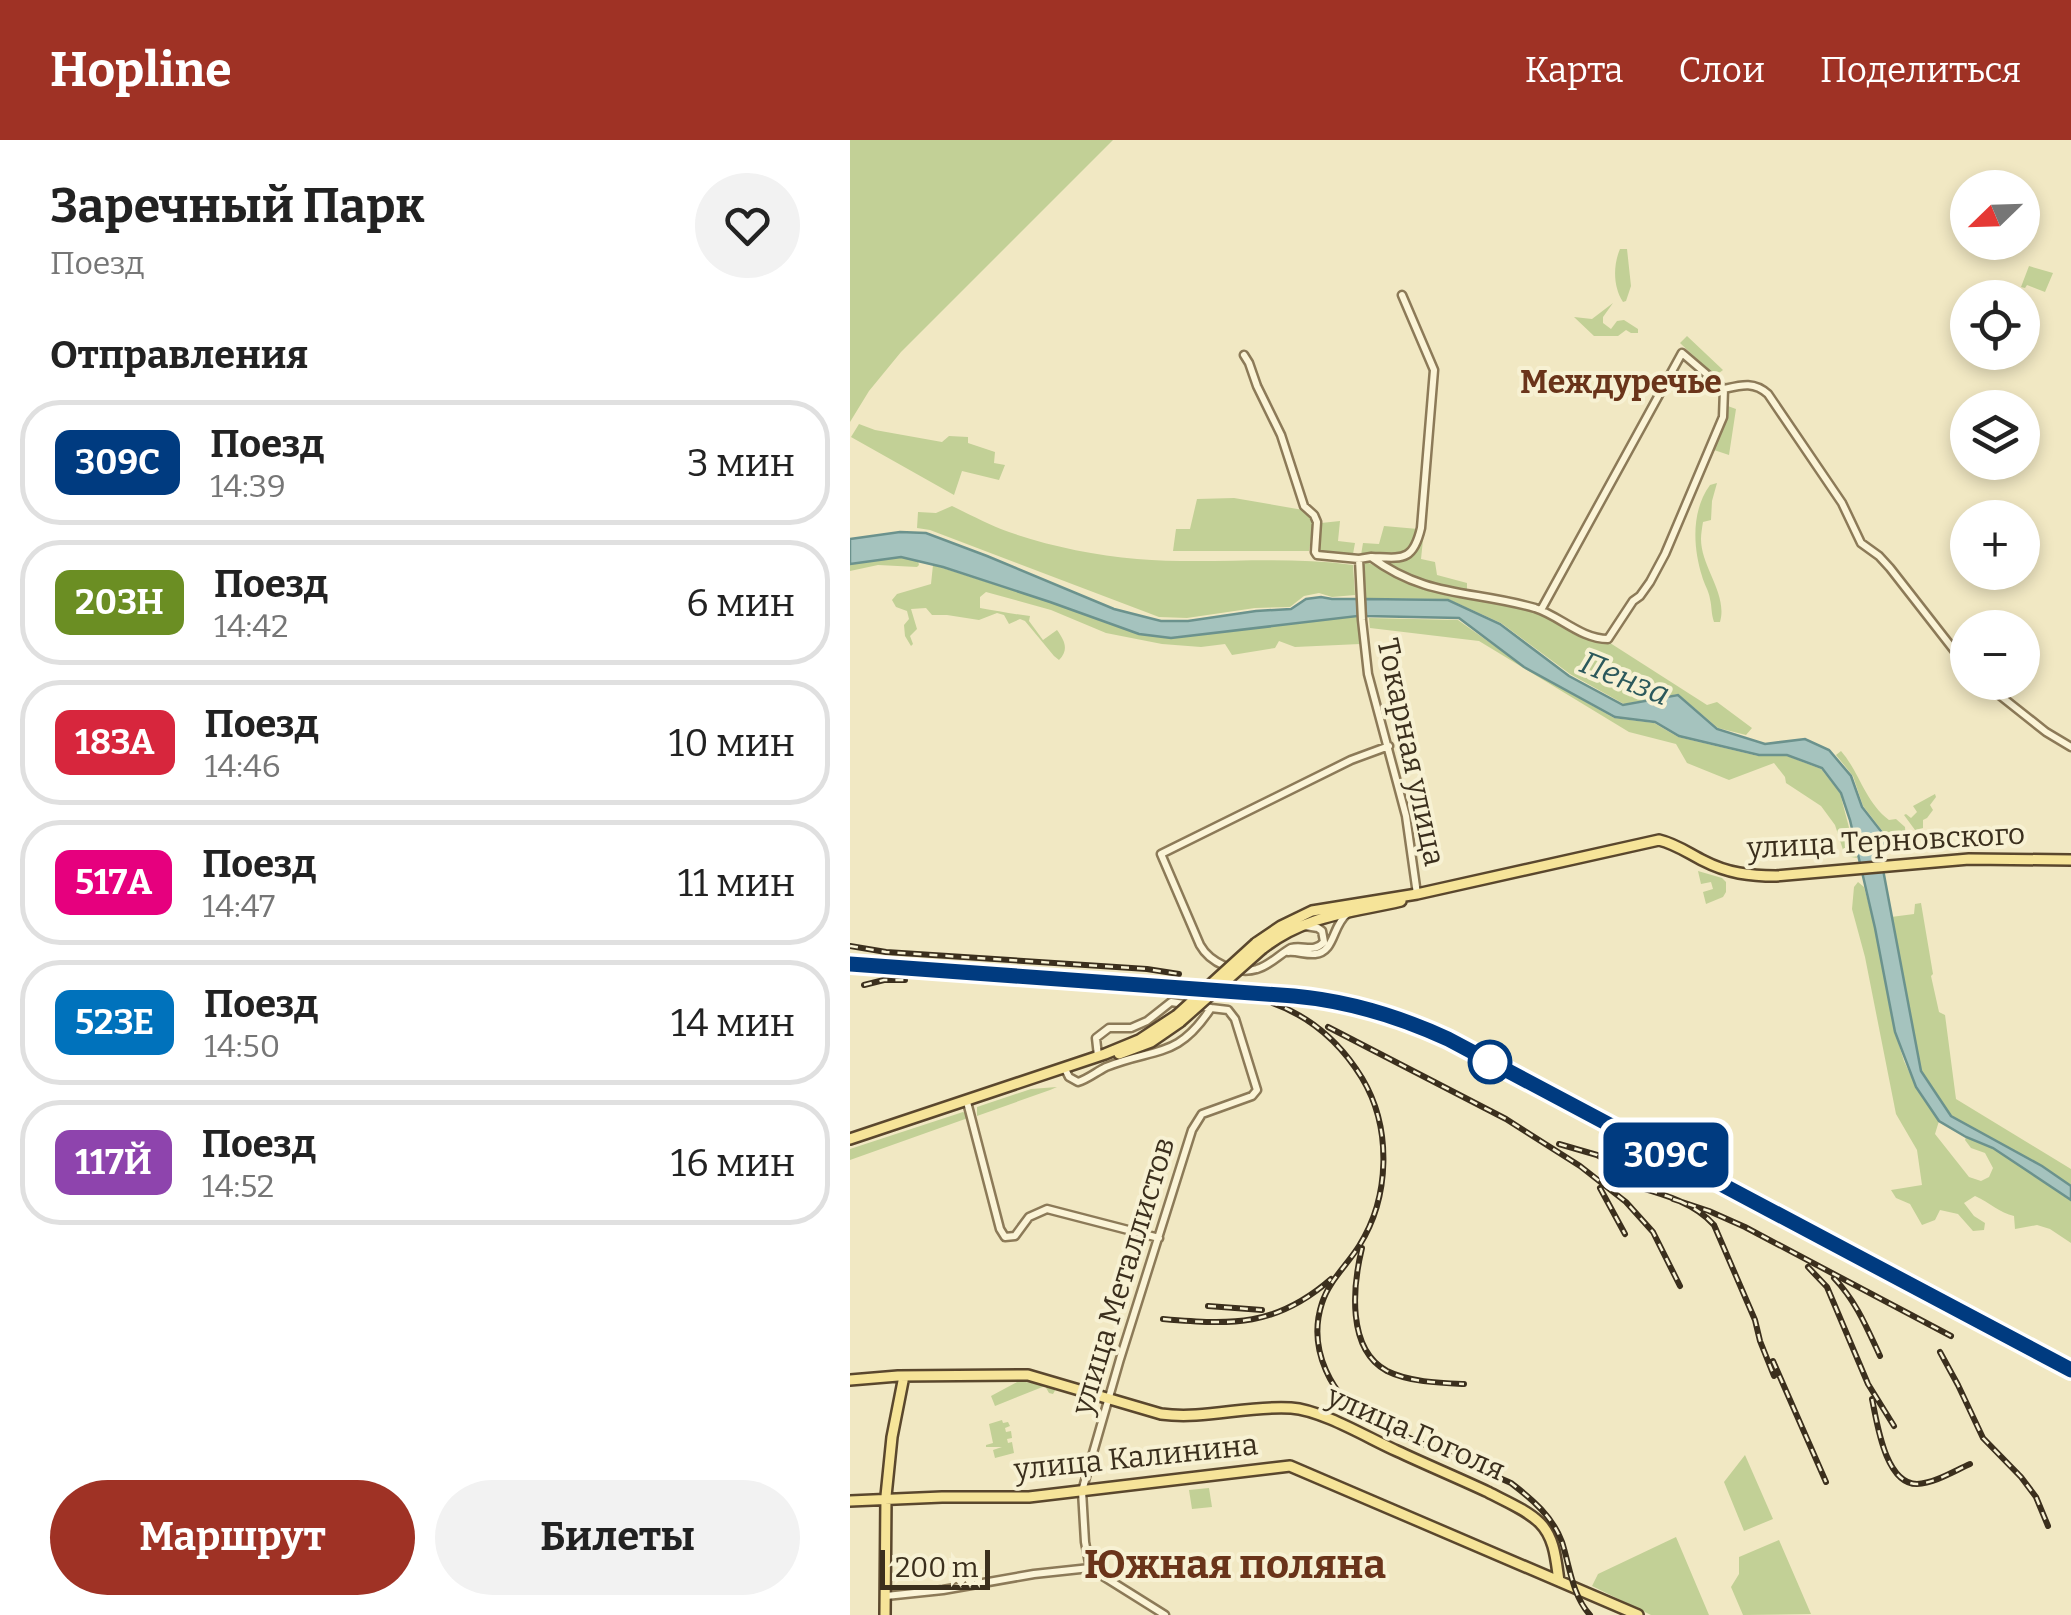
<!DOCTYPE html>
<html lang="ru">
<head>
<meta charset="utf-8">
<style>
  body { margin:0; font-family:Bitter,serif; background:#f2f2f2; color:#222; height:100vh; display:flex; flex-direction:column; font-size:38px; white-space:nowrap }
  * { box-sizing:border-box; margin:0 }
  p { font-size:32px; color:#767676 }
  .icon { flex:none; width:55px; height:55px; fill:none; stroke:currentColor; stroke-width:2; stroke-linecap:round; stroke-linejoin:round }
  .map { position:relative; flex:1; overflow:hidden }
  .sheet { display:flex; flex-direction:column; background:#fff; width:850px }
  .sheet>* { flex:none }
  .badge { padding:0 20px; border-radius:15px; font-size:35px; line-height:65px }
  .needle { width:65px; rotate:247deg }
  .buttons { position:absolute; left:1100px; top:30px; display:grid; gap:20px }
  .buttons a { display:grid; place-items:center; width:90px; height:90px; border-radius:50%; background:#fff; box-shadow:0 5px 15px #0003; font-size:50px }
  .scale { position:absolute; left:30px; bottom:25px; width:110px; box-sizing:border-box; padding-left:10px; border:5px solid #3b2f1d; border-top:0; font-size:28px; line-height:35px; white-space:nowrap; color:#3b2f1d; -webkit-text-stroke:8px #f7f1d3; paint-order:stroke }
  .map>.badge { position:absolute; translate:-50% -50%; box-shadow:0 0 0 5px #fff }
  h2 { padding:0 50px; font-size:38px; line-height:90px }
  .round { display:grid; place-items:center; flex:none; width:105px; height:105px; border-radius:52px; background:#f2f2f2 }
  .headline { display:flex; align-items:center; justify-content:space-between; height:170px; padding:0 50px }
  h1 { font-size:48px; font-weight:700; line-height:75px }
  .button { display:flex; gap:20px; margin-top:auto; padding:20px 50px }
  .button a { flex:1; height:115px; border-radius:60px; background:#9f3225; color:#fff; font-size:40px; font-weight:700; line-height:115px; text-align:center }
  .button a+a { background:#f2f2f2; color:#222 }
  ul { padding:0; list-style:none }
  li { display:flex; align-items:center; gap:30px; height:125px; margin:0 20px 15px; padding:0 30px; border:5px solid #e0e0e0; border-radius:40px }
  li div { flex:1 }
  li b { display:block; font-size:38px }
  li em { font-style:normal }
  li .badge { min-width:110px; font-weight:700; text-align:center }
  header { display:flex; align-items:center; gap:60px; box-sizing:border-box; height:140px; padding:0 50px; background:#9f3225; color:#fff }
  header strong { font-size:48px }
  nav { display:flex; gap:55px; margin-inline-start:auto; font-size:35px }
  main { display:flex; flex:1; min-height:0 }
  .map>svg:first-child { display:block }
</style>
</head>
<body>
<header>
<strong>Hopline</strong>
<nav><a>Карта</a><a>Слои</a><a>Поделиться</a></nav>
</header>
<main>
<section class="sheet">
<div class="headline"><div><h1>Заречный Парк</h1><p>Поезд</p></div><a class="round"><svg class="icon" aria-label="heart" viewBox="0 0 24 24"><path d="M12 20l-8-8c-3-5 5-10 8-4 3-6 11-1 8 4z"/></svg></a></div>
<h2>Отправления</h2>
<ul>
<li><span class="badge" style="background:#003b80;color:#fff">309С</span><div><b>Поезд</b><p>14:39</p></div><em>3 мин</em></li>
<li><span class="badge" style="background:#6b8e23;color:#fff">203Н</span><div><b>Поезд</b><p>14:42</p></div><em>6 мин</em></li>
<li><span class="badge" style="background:#d7263d;color:#fff">183А</span><div><b>Поезд</b><p>14:46</p></div><em>10 мин</em></li>
<li><span class="badge" style="background:#e6007e;color:#fff">517А</span><div><b>Поезд</b><p>14:47</p></div><em>11 мин</em></li>
<li><span class="badge" style="background:#0072bc;color:#fff">523Е</span><div><b>Поезд</b><p>14:50</p></div><em>14 мин</em></li>
<li><span class="badge" style="background:#8e44ad;color:#fff">117Й</span><div><b>Поезд</b><p>14:52</p></div><em>16 мин</em></li>
</ul>
<div class="button"><a>Маршрут</a><a>Билеты</a></div>
</section>
<div class="map">
<svg width="1221" height="1475" viewBox="0 0 1221 1475">
  <rect width="100%" height="100%" fill="#f1e8c3"/>
  <path fill="#c2d096" d="M0,0H263L51,212L19,251L0,282Z
    M770,109H777L781,146L776,161L773,162C763,147 763,125 770,109Z
    M1179,126L1203,133L1195,152L1177,145L1175,148L1171,147Z
    M763,163L753,177V183L761,189L767,181L774,180L788,189V193H781L776,190L768,196H744L724,177L742,179Z
    M837,196L873,230L865,236L830,203Z
    M875,265L886,269L879,315L861,309Z
    M9,284L25,290L92,302L99,296L118,297V303L145,312L144,323L155,325L149,340L112,331L104,355L1,297Z
    M867,343L862,361L861,380L853,382C852,388 851,394 851,399C851,427 878,454 870,482H864C861,473 862,467 860,459C859,451 854,444 852,436C843,407 841,371 860,345Z
    M384,358L453,370L464,381L459,411H323L326,389H340L347,359Z
    M102,366C121,375 139,385 159,392C199,406 244,415 287,419C359,425 431,415 503,425L505,455L482,457L469,453L454,456L440,467L405,468L337,478L309,477L80,390L67,388L68,372L86,373Z
    M490,381L488,401L505,403L503,414L467,411L471,383Z
    M534,386L568,389C559,424 541,414 511,415L513,403L529,404Z
    M574,390L571,419L585,422L587,435L617,443V451L573,443L557,437L527,419C557,421 564,420 574,390Z
    M51,417L68,421L69,425L67,427L28,425L0,431V424Z
    M517,422C541,434 563,446 588,453C624,461 660,460 695,474C716,483 733,501 757,501L857,565L867,562L902,588L896,595L868,588L828,554L774,564L720,534L651,483L598,459L515,458L513,423Z
    M83,425L200,462L248,480L403,488L508,476L510,504L445,507L429,501L425,508L382,515L375,504L351,507L312,504L256,493L201,470L136,452L130,457V468C147,471 163,474 180,476L179,481L193,500L207,490C215,501 219,510 209,520L204,516L175,481L170,479L159,484L154,475L147,473L129,480L97,475H82L76,468L61,469L67,489L60,496L63,504L61,506L55,496L54,485L59,479L57,471L46,467L42,460L47,454L81,444Z
    M519,478L608,480L674,527L764,578L804,583L828,597L908,616H937L971,629L990,653L1007,718L995,716L985,685L971,666L936,643L935,637L924,623L879,640L837,623L826,604L779,592L629,501L520,488Z
    M991,611C1010,633 1015,662 1039,680L1046,679L1055,687L1056,701L1047,705L1041,702L1013,666L1003,636L986,615Z
    M1085,654L1086,657L1080,665L1083,670L1077,678L1073,680V688L1065,690L1054,675L1056,674L1061,678L1067,672L1063,666Z
    M848,731L872,738L876,742V752L873,757L856,764L853,752L863,749L861,742L851,744Z
    M1008,742L1014,747L1025,788L1045,892L1054,921L1066,947L1089,981L1085,994L1119,1037L1131,1041L1139,1037L1143,1028L1135,1013L1121,1008L1115,1000L1116,997L1143,1008L1221,1060V1103L1200,1089L1187,1085L1165,1089L1164,1076C1150,1073 1139,1062 1125,1056L1114,1063L1124,1076L1135,1083L1134,1090L1123,1091L1108,1074L1090,1070L1085,1080L1072,1085L1060,1064L1046,1058L1041,1050L1072,1045L1067,1010L1046,974L1015,817L1002,769L1004,747Z
    M1071,763L1083,834L1081,836L1089,872L1095,875L1106,959L1221,1029V1046L1192,1026L1101,976L1071,931L1041,777L1064,774L1065,764Z
    M207,947L200,950L127,976V967L181,949Z
    M113,972L117,974L118,978L0,1020V1009Z
    M169,1241L207,1247L203,1254L199,1253L195,1246L145,1266L141,1256Z
    M152,1280L153,1283L158,1282L160,1286L155,1288L156,1292L161,1291L162,1298L157,1299L158,1303L162,1302L164,1313L145,1318L143,1310L152,1307H136V1305L143,1303L139,1284Z
    M895,1315L923,1379L894,1391L874,1342Z
    M359,1348L362,1367L342,1369L339,1350Z
    M826,1397L859,1475H801L742,1446L748,1434Z
    M929,1400L961,1474L893,1475L881,1447L889,1434V1417Z"/>
  <path fill="#a5c3be" stroke="#6b928d" stroke-width="2.5" d="M50,392L76,393L137,416L264,469L311,481H338L406,471L441,469L456,459L471,457L482,459H507L508,476L321,498L289,494L200,462L93,427L51,417L0,424V399Z
    M515,459L598,460L650,484L719,536L773,565L828,555L867,589L915,604L955,599L979,610L1001,636L1012,667L1034,695L1031,719L1071,931L1101,976L1192,1026L1221,1046V1060L1143,1008L1116,997L1089,981L1066,947L1045,892L1025,788L1000,680L991,653L972,628L937,615H909L829,596L805,582L765,577L674,527L609,478L516,476Z"/>
  <g fill="none" stroke-linecap="round" stroke-linejoin="round">
    <defs>
      <path id="minor" d="M394,215L399,223L407,246L431,295L454,366L464,375L467,382L465,412L467,415L509,419L521,417C576,458 623,450 685,468C710,476 731,499 758,499L783,461L790,456L800,442L815,414L873,277L874,249
        M874,249C891,245 904,241 918,254L992,363L1011,403L1029,416L1040,428L1118,528
        M522,417C552,418 563,422 571,388L584,230L552,155
        M509,419L512,480L518,534L556,676L567,754
        M691,470L832,213L874,249
        M1133,542L1196,592L1221,607
        M455,786L468,788L472,791L474,802C464,813 454,805 441,808C430,814 419,826 407,829C387,835 360,823 350,805L311,714L501,620L539,606
        M438,812C447,811 456,815 465,814C485,812 482,786 497,774
        M248,916L246,898L259,888H281L297,881L321,862L361,868
        M216,931L219,937L228,942C238,939 246,932 256,927C305,907 327,920 361,868L378,870L385,879L407,950L402,956L352,974L342,990L270,1219L232,1351L235,1402L240,1428
        M117,962L150,1089L155,1097L165,1096L179,1077L197,1069L309,1098
        M240,1428L315,1475
        M36,1456L93,1450L184,1434L240,1428"/>
      <path id="major" d="M406,803L431,786L462,771L567,754L809,700C826,704 838,713 854,721C877,733 900,736 926,736L1119,719L1221,720
        M412,809C455,775 500,773 551,761
        M269,914L301,902L330,882
        M0,999L255,914L289,900L327,875
        M0,1240L48,1236L178,1235L311,1274C355,1280 397,1265 441,1268C472,1270 518,1298 547,1311C577,1325 608,1338 638,1352C655,1361 677,1370 690,1383C705,1398 706,1421 709,1441
        M0,1361L92,1357H179L440,1326L788,1475
        M35,1475L36,1356L42,1297L54,1236"/>
    </defs>
    <use href="#minor" stroke="#8c7a58" stroke-width="11"/>
    <use href="#major" stroke="#5a472d" stroke-width="14"/>
    <use href="#minor" stroke="#fbf4d7" stroke-width="6"/>
    <use href="#major" stroke="#f6e499" stroke-width="9"/>
    <defs>
      <path id="rail" d="M0,806L36,812L297,829L329,834
        M0,824L444,856C499,861 548,876 598,899L1221,1230
        M14,845L34,840H55
        M420,862C460,876 490,902 512,938C542,988 540,1057 509,1106C497,1125 479,1141 472,1163C457,1209 481,1257 521,1281L661,1343C682,1359 703,1377 712,1402C720,1427 722,1455 740,1475
        M478,887L656,979L730,1026L776,1062L803,1092L830,1146
        M709,1004L747,1015L788,1037
        M784,1046C812,1054 844,1062 864,1085L905,1180L910,1201L924,1236
        M750,1048L775,1094
        M823,1059L859,1071L895,1087L1101,1196
        M512,1108C503,1145 496,1209 537,1231C559,1242 590,1243 614,1244
        M958,1127L977,1147L1018,1244L1044,1286
        M984,1138C1006,1161 1017,1188 1030,1216
        M358,1166L412,1170
        M313,1179C382,1185 426,1187 481,1139
        M1090,1212L1108,1245L1133,1298L1171,1337L1186,1357L1198,1386
        M923,1221L976,1342
        M1022,1259C1027,1282 1035,1344 1067,1344C1085,1343 1104,1331 1120,1324"/>
    </defs>
    <use href="#rail" stroke="#3b2f1d" stroke-width="6"/>
    <use href="#rail" stroke="#f7f1d3" stroke-width="2.5" stroke-dasharray="8" stroke-linecap="butt"/>
    <defs>
      <path id="major-bridge" d="M327,875L406,803
        M330,882L412,809"/>
    </defs>
    <use href="#major-bridge" stroke="#5a472d" stroke-width="14" stroke-linecap="butt"/>
    <use href="#major-bridge" stroke="#f6e499" stroke-width="9"/>
  </g>
  <g fill="none" stroke-linecap="round" stroke-linejoin="round">
    <defs>
      <path id="line" d="M0,824L444,856C499,861 548,876 598,899L1221,1230"/>
    </defs>
    <use href="#line" stroke="#fff" stroke-width="22"/>
    <use href="#line" stroke="#003b80" stroke-width="15"/>
  </g>
  <circle fill="#fff" stroke="#003b80" stroke-width="5" cx="640" cy="922" r="20"/>
  <g text-anchor="middle" stroke-width="8" stroke-linejoin="round" paint-order="stroke">
    <g font-size="30" fill="#3b2f1d" stroke="#f7f1d3">
      <text transform="translate(561 612) rotate(78)" y="10">Токарная улица</text>
      <text transform="translate(1036 701) rotate(-3)" y="10">улица Терновского</text>
      <text transform="translate(273 1136) rotate(-73)" y="10">улица Металлистов</text>
      <text transform="translate(566 1293) rotate(24)" y="10">улица Гоголя</text>
      <text transform="translate(286 1317) rotate(-6)" y="10">улица Калинина</text>
    </g>
    <g font-size="32" font-weight="bold" fill="#6a341a" stroke="#f7f1d3">
      <text x="771" y="253">Междуречье</text>
    </g>
    <g font-size="32" font-style="italic" fill="#2c595c" stroke="#f7f1d3">
      <text transform="translate(775 538) rotate(22)" y="11">Пенза</text>
    </g>
    <g font-size="40" font-weight="bold" fill="#6a341a" stroke="#f7f1d3">
      <text x="385" y="1438">Южная поляна</text>
    </g>
  </g>
</svg>
<div class="buttons">
<a><svg class="needle" viewBox="-14 -14 28 28"><path d="M0-13l5 13h-10z" fill="#e53935"/><path d="M0 13l5-13h-10z" fill="#767676"/></svg></a>
<a><svg class="icon" aria-label="locate" viewBox="0 0 24 24"><circle cx="12" cy="12" r="6"/><path d="M12 2v4M12 18v4M2 12h4M18 12h4"/></svg></a>
<a><svg class="icon" aria-label="layers" viewBox="0 0 24 24"><path d="M12 4l9 5-9 5-9-5zM3 14l9 5 9-5"/></svg></a>
<a>+</a>
<a>−</a>
</div>
<div class="scale">200 m</div>
<b class="badge" style="left:816px;top:1015px;background:#003b80;color:#fff">309С</b>
</div>
</main>
</body>
</html>
